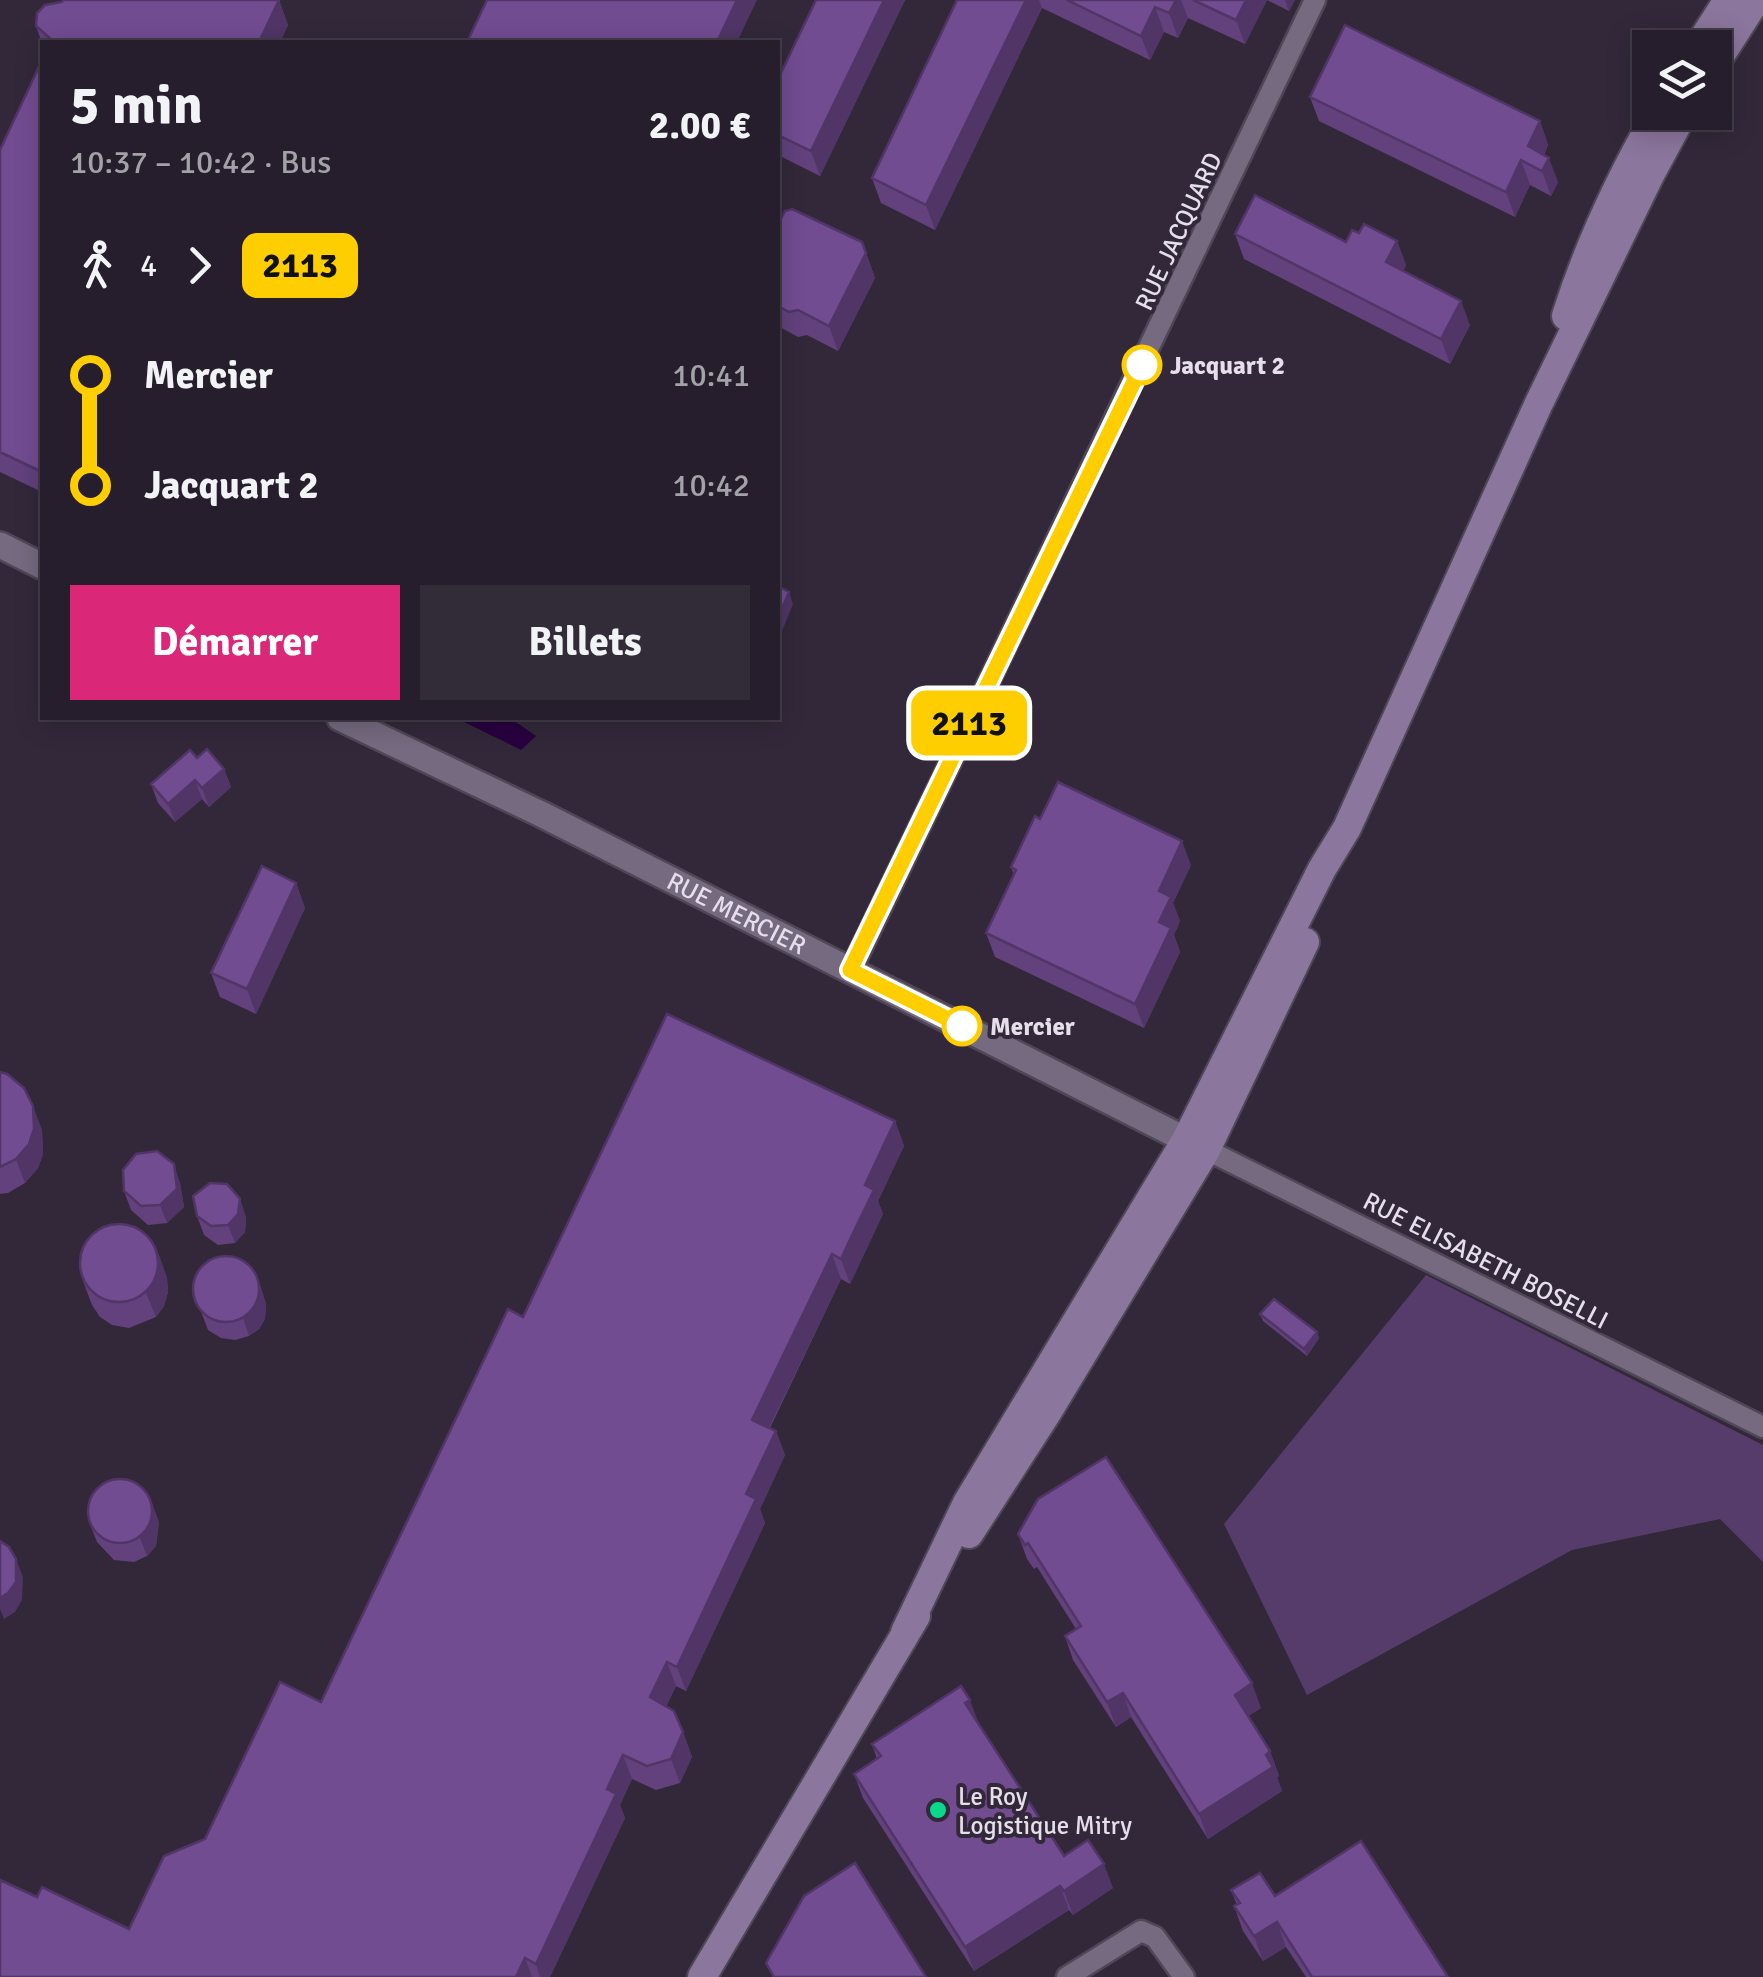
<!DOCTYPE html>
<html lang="fr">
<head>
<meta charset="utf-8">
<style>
  body { margin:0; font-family:Signika,sans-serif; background:#322b38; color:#f1f3f6; height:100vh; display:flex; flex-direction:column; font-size:38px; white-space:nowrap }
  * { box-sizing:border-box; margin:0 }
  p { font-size:32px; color:#a4a2a9 }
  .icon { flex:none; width:55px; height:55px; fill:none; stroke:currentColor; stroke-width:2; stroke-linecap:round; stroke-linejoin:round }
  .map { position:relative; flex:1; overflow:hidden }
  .details { position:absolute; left:40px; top:40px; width:740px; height:680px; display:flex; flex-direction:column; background:#261e2c; border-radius:0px; box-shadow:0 5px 25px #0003,0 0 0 2px #423c48 }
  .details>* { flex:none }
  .badge { padding:0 20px; border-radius:15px; font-size:35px; line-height:65px }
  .fabs { position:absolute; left:1632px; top:30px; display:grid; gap:20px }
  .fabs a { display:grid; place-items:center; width:100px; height:100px; border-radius:0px; background:#261e2c; box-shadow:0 5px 25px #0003,0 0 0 2px #423c48; font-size:50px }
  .map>.badge { position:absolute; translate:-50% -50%; box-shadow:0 0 0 5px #fff }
  .legs { display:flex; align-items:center; gap:15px; height:110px; padding:0 30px; font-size:32px }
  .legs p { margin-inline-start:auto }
  .headline { display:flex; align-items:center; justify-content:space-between; height:170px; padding:0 30px }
  h1 { font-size:55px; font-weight:700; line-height:75px }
  .action { display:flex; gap:20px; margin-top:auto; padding:20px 30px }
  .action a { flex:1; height:115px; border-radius:0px; background:#db2777; color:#fff; font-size:40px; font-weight:700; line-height:115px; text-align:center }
  .action a+a { background:#322b38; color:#f1f3f6 }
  ul { padding:0 30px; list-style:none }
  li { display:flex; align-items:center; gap:35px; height:110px; font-size:38px }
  li i { display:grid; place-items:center; width:15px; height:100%; margin:0 12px; background:currentColor }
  li i::after { content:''; width:25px; height:25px; margin:-12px; border:8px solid; border-radius:50%; background:#261e2c }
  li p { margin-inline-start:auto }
  li:first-child i { background:linear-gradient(#0000 50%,currentColor 0) }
  li:last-child i { background:linear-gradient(currentColor 50%,#0000 0) }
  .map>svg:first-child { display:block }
</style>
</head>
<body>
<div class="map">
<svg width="1763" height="1977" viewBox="0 0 1763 1977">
  <rect width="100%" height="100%" fill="#32283a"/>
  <path fill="#563c6b" d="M1426,1275L1763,1445V1562L1720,1519L1572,1550L1307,1695L1224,1524Z"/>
  <path fill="#28003f" d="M456,718H510L536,736L521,750Z"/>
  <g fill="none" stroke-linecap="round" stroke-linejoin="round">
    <defs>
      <path id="minor" d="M851,970L1315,0
        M1197,1145L1763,1427
        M1067,1977L1141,1931L1155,1937L1184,1977"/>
      <g id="tertiary">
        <path d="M0,545L42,566"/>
        <path id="s1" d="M340,718L541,814L1186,1140"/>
      </g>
      <path id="secondary" d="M1697,48L1728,0
        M1715,64L1756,0
        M1566,316C1589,243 1620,178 1658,112
        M969,1534L1047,1413L1206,1150L1305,942
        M905,1632L967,1503L1186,1140L1322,869L1347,828L1539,403L1650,175L1684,112
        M702,1977L916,1616"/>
    </defs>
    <use href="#minor" stroke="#4f4756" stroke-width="25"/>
    <use href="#tertiary" stroke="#4f4756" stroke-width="30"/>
    <use href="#secondary" stroke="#4f4756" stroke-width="32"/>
    <use href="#minor" stroke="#756a7f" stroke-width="20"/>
    <use href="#tertiary" stroke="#756a7f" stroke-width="25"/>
    <use href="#secondary" stroke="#8b769d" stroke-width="28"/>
  </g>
  <path fill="#62417d" d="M279,0L288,25L280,42L42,43L36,26Z
    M816,0H905L820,176L778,155V79Z
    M957,0H1295L1289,11L1267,0L1245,44L1188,18L1178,38L1164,32L1150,60L1042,8L935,230L881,203L872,178Z
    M42,60V492L0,472V150Z
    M1310,97L1540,121L1548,145L1544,155L1558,182L1551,196L1530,185L1515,217L1319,121Z
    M778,225L862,242L875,278L838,351L807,335L798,337L778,326Z
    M1359,233L1397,241L1406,265L1403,271L1470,325L1450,364L1244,259L1235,234L1346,242Z
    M197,758L224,769L231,787L209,807L202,799L175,822L158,803L151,784Z
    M1040,819L1191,865L1173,903L1180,921L1174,935L1180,952L1144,1028L995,957L986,933L1014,875L1011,867Z
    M296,883L305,908L256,1014L220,997L211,973Z
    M0,1072L42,1130L43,1154L38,1168L25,1183L8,1193L0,1194Z
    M895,1121L904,1146L878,1201L883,1214L850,1284L841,1279L770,1428L776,1431L785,1455L760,1509L765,1523L686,1691L676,1686L666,1707L683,1732L692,1757L680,1783L656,1790L632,1779L620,1805L625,1818L550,1977H0L37,1897L129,1929L321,1702L523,1317Z
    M180,1183L184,1207L167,1223L148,1225L131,1210L124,1191Z
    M240,1199L246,1218L245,1232L235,1243L218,1245L204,1235L197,1216Z
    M158,1253L167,1278L168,1292L164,1306L156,1317L129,1328L112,1325L100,1317L92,1305L83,1281Z
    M260,1285L266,1304L265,1319L259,1329L249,1336L235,1340L221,1338L208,1330L193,1290Z
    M1260,1314L1317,1332L1319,1338L1307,1356L1263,1321Z
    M159,1522L156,1546L147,1556L134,1562L114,1560L97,1542L90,1524Z
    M1018,1534L1261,1708L1248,1716L1270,1751L1279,1776L1277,1777L1282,1791L1208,1839L1131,1717L1116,1727L1073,1660L1065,1636L1076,1629L1037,1567L1034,1569L1027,1559Z
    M979,1724L1064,1856L1113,1888L1073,1915L1069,1910L974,1971L863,1798L854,1774L877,1759L872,1744Z
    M1231,1890L1275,1896L1448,1977H1306L1286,1947L1263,1961L1243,1931L1234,1906L1237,1905Z"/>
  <path fill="#503566" d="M279,0L288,25L280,42H259Z
    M737,0H757L737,42H717Z
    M884,0H905L820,176L811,151Z
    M1026,0H1039L1042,8L935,230L926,205Z
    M1176,0H1181L1188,18L1178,38L1169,13Z
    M1246,0H1267L1245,44L1236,20Z
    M1285,0H1295L1289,11Z
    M1155,7L1164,32L1150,60L1141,36Z
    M1540,121L1548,145L1537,170L1528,146Z
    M1549,158L1558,182L1551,196L1542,171Z
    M1521,160L1530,185L1515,217L1506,192Z
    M1397,241L1406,265L1395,287L1386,262Z
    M866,253L875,278L838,351L829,326Z
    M1461,301L1470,325L1450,364L1441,339Z
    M789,592L793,604L778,641V618Z
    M224,769L231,787L209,807L202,788Z
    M195,780L202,799L175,822L168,804Z
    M1182,841L1191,865L1173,903L1180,921L1174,935L1180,952L1144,1028L1135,1004L1159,891Z
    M296,883L305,908L256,1014L247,989Z
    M33,1106L42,1130L43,1154L38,1168L25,1183L16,1159Z
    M895,1121L904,1146L878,1201L883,1214L850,1284L841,1259L865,1185Z
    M174,1164L180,1183L184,1207L167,1223L160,1205Z
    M240,1199L246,1218L245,1232L235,1243L228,1225Z
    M158,1253L167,1278L168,1292L164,1306L156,1317L146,1293Z
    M832,1254L841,1279L761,1444L752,1420Z
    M260,1285L266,1304L265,1319L259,1329L249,1336L243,1318Z
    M1317,1332L1319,1338L1307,1356L1304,1349Z
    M776,1431L785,1455L760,1509L765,1523L686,1691L677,1667L746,1494Z
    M152,1503L159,1522L156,1546L147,1556L140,1538Z
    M16,1559L23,1577L22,1600L15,1612L4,1619L0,1609V1598Z
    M667,1662L676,1686L659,1722L650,1697Z
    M1252,1683L1261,1708L1244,1719L1235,1695Z
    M1123,1693L1131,1717L1116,1727L1107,1702Z
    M970,1700L979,1724L965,1703Z
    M683,1732L692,1757L680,1783L671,1759Z
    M1270,1751L1279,1776L1277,1777L1282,1791L1208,1839L1199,1814Z
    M623,1755L632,1779L620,1805L625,1818L550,1977H540L536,1964L607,1789Z
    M1104,1864L1113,1888L1073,1915L1064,1891Z
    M1060,1886L1069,1910L974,1971L965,1947Z
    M1277,1922L1286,1947L1263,1961L1254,1936Z
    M525,1958L532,1977H516Z"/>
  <path fill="#724c91" stroke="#503566" stroke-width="2.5" d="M63,0H279L259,42H51L52,40L36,26L37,13L45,5L62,2Z
    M487,0H737L717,42H467Z
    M816,0H884L811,151L778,135V79Z
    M957,0H1026L926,205L872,178Z
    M1067,0H1176L1169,13L1155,7L1141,36Z
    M1193,0H1246L1236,20Z
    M1345,25L1540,121L1528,146L1549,158L1542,171L1521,160L1506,192L1310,97Z
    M42,60V472L0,452V150Z
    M1255,195L1346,242L1352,230L1359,233L1364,224L1397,241L1386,262L1461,301L1441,339L1235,234Z
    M792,209L862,242L866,253L829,326L798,310L789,312L778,306V225L785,211Z
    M778,586L789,592L778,618Z
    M207,749L224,769L202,788L195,780L168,804L151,784L190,750L197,758Z
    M1058,782L1182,841L1159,891L1171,897L1159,922L1171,928L1135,1004L986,933L1016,870L1011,867L1035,816L1040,819Z
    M262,866L296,883L247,989L211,973Z
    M667,1014L895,1121L865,1185L874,1190L854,1231L841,1259L832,1254L752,1420L776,1431L746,1494L756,1499L677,1667L667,1662L650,1697L674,1711L683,1732L671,1759L647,1766L623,1755L607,1789L616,1794L536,1964L525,1958L516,1977H0V1880L37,1897L42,1887L129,1929L164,1856L205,1839L280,1682L321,1702L508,1309L523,1317Z
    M0,1072L7,1074L24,1088L33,1106L34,1129L29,1144L16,1159L0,1167Z
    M157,1151L174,1164L177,1189L160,1205L141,1206L124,1191L123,1170L136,1154Z
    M210,1183L227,1184L240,1199L238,1214L228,1225L211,1226L197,1216L193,1196Z
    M80 1263a39 39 0 1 1 78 0a39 39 0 1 1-78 0Z
    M193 1289a33 33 0 1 1 66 0a33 33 0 1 1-66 0Z
    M1274,1299L1317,1332L1304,1349L1260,1314Z
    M1106,1457L1252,1683L1235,1695L1270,1751L1266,1755L1273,1767L1199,1814L1123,1693L1107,1702L1065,1636L1081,1626L1028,1543L1025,1545L1018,1534L1038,1499Z
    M88 1511a32 32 0 1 1 64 0a32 32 0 1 1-64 0Z
    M0,1541L9,1547L16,1559V1582L8,1593L0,1598Z
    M961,1686L970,1700L965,1703L1064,1856L1088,1840L1104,1864L1064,1891L1060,1886L965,1947L854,1774L881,1756L872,1744Z
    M1361,1841L1448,1977H1312L1277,1922L1254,1936L1234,1906L1240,1903L1231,1890L1260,1873L1275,1896Z
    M855,1863L926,1977H774L766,1963L804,1896Z"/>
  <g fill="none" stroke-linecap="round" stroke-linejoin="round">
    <defs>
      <path id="line-1" d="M962,1026L850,970L1142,365"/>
    </defs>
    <use href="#line-1" stroke="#fff" stroke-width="22"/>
    <use href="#line-1" stroke="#fece00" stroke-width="15"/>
  </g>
  <g fill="#fff" stroke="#fece00" stroke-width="5">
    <circle cx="1142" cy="365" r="18"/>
    <circle cx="962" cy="1026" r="18"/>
  </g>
  <circle fill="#09d98b" stroke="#32283a" stroke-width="4" cx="938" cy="1810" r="10"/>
  <g text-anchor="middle" stroke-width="8" stroke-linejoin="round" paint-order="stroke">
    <g font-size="25" fill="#e5dfeb" stroke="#32283a">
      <text transform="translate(1178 231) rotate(-65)" y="9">RUE JACQUARD</text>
      <text dy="9" stroke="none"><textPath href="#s1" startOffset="442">RUE MERCIER</textPath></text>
      <text transform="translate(1486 1260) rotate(27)" y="9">RUE ELISABETH BOSELLI</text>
    </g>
    <g font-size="25" font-weight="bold" fill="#e5dfeb" stroke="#32283a" text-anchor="start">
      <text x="1170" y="374">Jacquart 2</text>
      <text x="990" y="1035">Mercier</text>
    </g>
    <g font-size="25" fill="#e5dfeb" stroke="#32283a" text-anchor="start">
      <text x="958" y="1805">Le Roy<tspan x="958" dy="29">Logistique Mitry</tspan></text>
    </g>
  </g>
</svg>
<div class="fabs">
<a><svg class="icon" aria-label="layers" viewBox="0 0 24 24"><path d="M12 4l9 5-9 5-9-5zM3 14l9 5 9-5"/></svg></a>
</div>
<b class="badge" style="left:969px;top:723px;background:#fece00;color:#111">2113</b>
<section class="details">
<div class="headline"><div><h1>5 min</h1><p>10:37 – 10:42 · Bus</p></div><b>2.00 €</b></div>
<div class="legs"><svg class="icon" aria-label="walk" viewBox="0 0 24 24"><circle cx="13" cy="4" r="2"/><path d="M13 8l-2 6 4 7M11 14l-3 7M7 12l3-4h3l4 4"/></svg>4<svg class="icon" aria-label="forward" viewBox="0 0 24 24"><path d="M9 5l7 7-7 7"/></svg><b class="badge" style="background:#fece00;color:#111">2113</b></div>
<ul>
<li><i style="color:#fece00"></i><b>Mercier</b><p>10:41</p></li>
<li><i style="color:#fece00"></i><b>Jacquart 2</b><p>10:42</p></li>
</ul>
<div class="action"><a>Démarrer</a><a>Billets</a></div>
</section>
</div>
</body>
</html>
